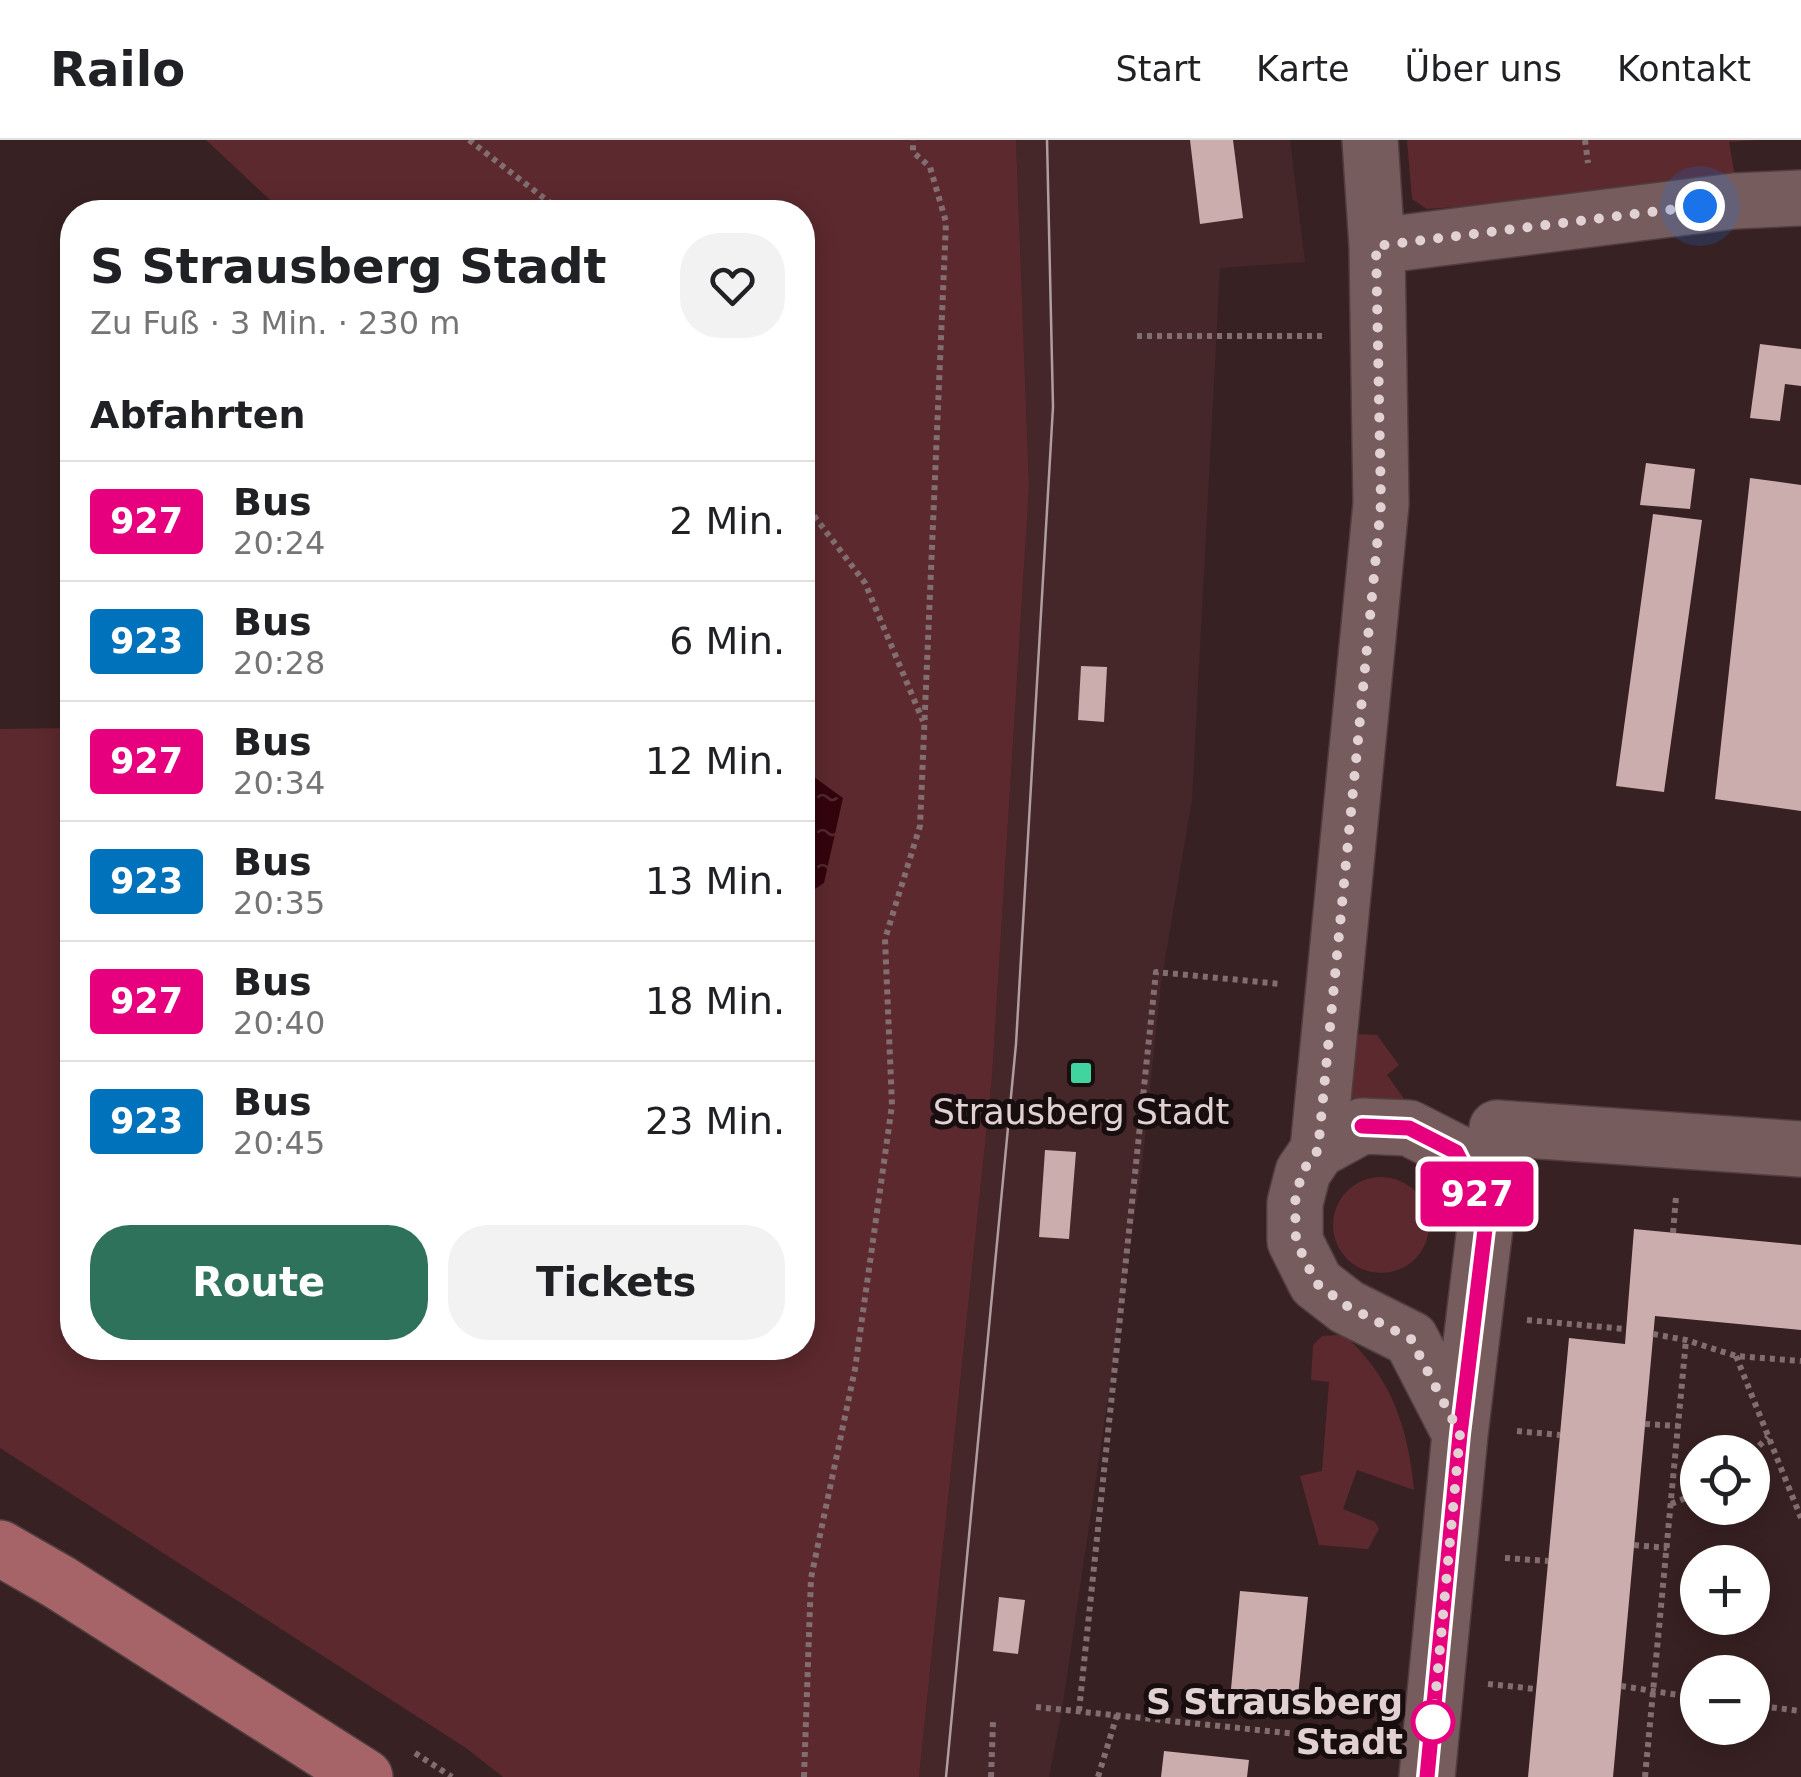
<!DOCTYPE html>
<html lang="de">
<head>
<meta charset="utf-8">
<style>
  body { margin:0; font-family:"DejaVu Sans",sans-serif; background:#f2f2f2; color:#202124; height:100vh; display:flex; flex-direction:column; font-size:38px; white-space:nowrap }
  * { box-sizing:border-box; margin:0 }
  p { font-size:32px; color:#757577 }
  .icon { flex:none; width:55px; height:55px; fill:none; stroke:currentColor; stroke-width:2; stroke-linecap:round; stroke-linejoin:round }
  .map { position:relative; flex:1; overflow:hidden }
  .drawer { position:absolute; left:60px; top:60px; width:755px; height:1160px; display:flex; flex-direction:column; background:#fff; border-radius:40px; box-shadow:0 5px 25px #0003 }
  .drawer>* { flex:none }
  .badge { padding:0 20px; border-radius:8px; font-size:35px; line-height:65px }
  .fabs { position:absolute; left:1680px; top:1295px; display:grid; gap:20px }
  .fabs a { display:grid; place-items:center; width:90px; height:90px; border-radius:50%; background:#fff; box-shadow:0 5px 25px #0003; font-size:50px }
  .you { position:absolute; width:50px; height:50px; margin:-25px; border:8px solid #fff; border-radius:50%; background:#1a73e8; box-shadow:0 0 0 15px #1a73e833 }
  .map>.badge { position:absolute; translate:-50% -50%; box-shadow:0 0 0 5px #fff }
  h2 { padding:0 30px; font-size:38px; line-height:90px }
  .round { display:grid; place-items:center; flex:none; width:105px; height:105px; border-radius:40px; background:#f2f2f2 }
  .summary { display:flex; align-items:center; justify-content:space-between; height:170px; padding:0 30px }
  h1 { font-size:48px; font-weight:800; line-height:75px }
  .cta { display:flex; gap:20px; margin-top:auto; padding:20px 30px }
  .cta a { flex:1; height:115px; border-radius:40px; background:#2f725c; color:#fff; font-size:40px; font-weight:800; line-height:115px; text-align:center }
  .cta a+a { background:#f2f2f2; color:#202124 }
  ul { padding:0; list-style:none }
  li { display:flex; align-items:center; gap:30px; height:120px; padding:0 30px; border-top:2px solid #e0e0e0 }
  li div { flex:1 }
  li b { display:block; font-size:38px }
  li em { font-style:normal }
  li .badge { min-width:110px; font-weight:700; text-align:center }
  header { display:flex; align-items:center; gap:60px; box-sizing:border-box; height:140px; padding:0 50px; background:#fff; border-bottom:2px solid #e0e0e0 }
  header strong { font-size:48px }
  nav { display:flex; gap:55px; margin-inline-start:auto; font-size:35px }
  .map>svg:first-child { display:block }
</style>
</head>
<body>
<header>
<strong>Railo</strong>
<nav><a>Start</a><a>Karte</a><a>Über uns</a><a>Kontakt</a></nav>
</header>
<div class="map">
<svg width="1801" height="1637" viewBox="0 0 1801 1637">
  <defs>
    <pattern id="water-ripples" width="26" height="14" patternUnits="userSpaceOnUse" patternTransform="scale(2.5)"><rect width="26" height="14" fill="#34040d"/><path d="M2 4q2-2 4 0t4 0M15 11q2-2 4 0t4 0" fill="none" stroke="#51282f"/></pattern>
  </defs>
  <rect width="100%" height="100%" fill="#382123"/>
  <path fill="#452729" d="M1016,0H1290L1305,122L1220,128L1192,659L1161,843L1142,1026L1062,1570L1049,1637H919L992,937L1029,346Z"/>
  <path fill="#5c292e" d="M206,0H1016L1029,346L992,937L919,1637H503L466,1608L0,1308V589L72,588V1208H802V72H283Z
    M1407,0H1757L1729,2L1737,48L1427,69L1412,59Z
    M1358,894L1377,895L1399,925L1387,935L1407,963L1350,958L1351,896Z
    M1333 1085a48 48 0 1 1 96 0a48 48 0 1 1-96 0Z
    M1337,1195C1349,1197 1354,1204 1362,1213C1397,1252 1409,1299 1414,1350L1357,1330L1343,1369L1375,1382L1379,1389L1368,1409L1319,1405L1300,1336L1322,1331L1329,1242L1311,1240L1313,1205L1322,1196Z"/>
  <path fill="url(#water-ripples)" d="M803,629L843,658L824,743L803,757Z"/>
  <path fill="#cbadae" d="M1190,0H1233L1243,78L1200,84Z
    M1760,204L1801,209V246L1785,244L1780,281L1750,278Z
    M1646,323L1695,329L1690,369L1640,365Z
    M1750,338L1801,345V671L1715,659Z
    M1653,374L1702,380L1664,652L1616,646Z
    M1081,526L1107,527L1104,582L1078,580Z
    M1045,1010L1076,1012L1069,1099L1039,1097Z
    M1634,1089L1801,1105V1190L1655,1176L1613,1637H1528L1569,1198L1625,1204Z
    M1240,1451L1308,1457L1298,1556L1231,1549Z
    M999,1457L1025,1460L1018,1514L993,1511Z
    M1164,1611L1249,1620L1247,1637H1161Z"/>
  <g fill="none" stroke-linecap="round" stroke-linejoin="round">
    <defs>
      <path id="minor" d="M1377,106L1734,61L1801,58
        M1318,1010L1381,364L1377,106L1370,0
        M1460,1294L1411,1199L1347,1167L1316,1143L1295,1101V1063L1303,1032L1318,1010L1362,986L1409,988L1456,1012L1487,1073
        M1427,1637L1460,1294L1497,988L1800,1009"/>
      <path id="major" d="M0,1408L59,1442L365,1637"/>
    </defs>
    <use href="#minor" stroke="#513e3f" stroke-width="58"/>
    <use href="#major" stroke="#513e3f" stroke-width="58"/>
    <path stroke="#826e70" stroke-width="6" stroke-dasharray="5 5" stroke-linecap="butt" d="M469,0L562,72
      M1585,0L1588,23
      M1137,196H1322
      M802,360L865,443L923,581
      M1673,1093L1676,1057
      M1527,1180L1625,1189
      M1653,1194L1686,1200L1736,1216L1801,1221
      M1736,1216L1801,1378
      M1645,1284L1678,1286
      M1517,1291L1560,1295
      M1752,1313L1768,1297
      M1671,1364L1698,1353
      M1634,1405L1667,1408
      M1505,1418L1548,1421
      M1488,1544L1536,1549
      M1621,1546L1698,1558
      M1752,1565L1801,1571
      M1036,1567L1374,1602
      M1079,1571L1156,832L1281,844
      M415,1613L452,1637
      M804,1637L811,1438L855,1229L892,965L885,799L920,686L946,82L930,27L913,12V0
      M991,1637L993,1582
      M1098,1637L1117,1575
      M1645,1637L1686,1200"/>
    <use href="#minor" stroke="#775c5d" stroke-width="55"/>
    <use href="#major" stroke="#a66368" stroke-width="55"/>
    <path stroke="#af9d9f" stroke-width="2.5" d="M946,1637L1016,904L1053,267L1047,0"/>
  </g>
  <g fill="none" stroke-linecap="round" stroke-linejoin="round">
    <defs>
      <path id="line" d="M1362,986L1409,988L1456,1012L1487,1073L1460,1294L1427,1637"/>
    </defs>
    <use href="#line" stroke="#fff" stroke-width="22"/>
    <use href="#line" stroke="#e6007e" stroke-width="15"/>
    <path stroke="#e1d1d2" stroke-width="10" stroke-dasharray="0 18" d="M1433,1582L1460,1294L1411,1199L1347,1166L1316,1143L1296,1101L1295,1062L1302,1032L1318,1010L1381,364L1376,106L1700,66"/>
  </g>
  <rect fill="#42d4a0" stroke="#180e0f" stroke-width="4" x="1069" y="921" width="24" height="24" rx="5"/>
  <circle fill="#fff" stroke="#e6007e" stroke-width="5" cx="1433" cy="1582" r="20"/>
  <g text-anchor="middle" stroke-width="10" stroke-linejoin="round" paint-order="stroke">
    <g font-size="35" fill="#e1d1d2" stroke="#180e0f">
      <text x="1081" y="984">Strausberg Stadt</text>
    </g>
    <g font-size="35" font-weight="bold" fill="#e1d1d2" stroke="#180e0f" text-anchor="end">
      <text x="1403" y="1574">S Strausberg<tspan x="1403" dy="40">Stadt</tspan></text>
    </g>
  </g>
</svg>
<div class="fabs">
<a><svg class="icon" aria-label="locate" viewBox="0 0 24 24"><circle cx="12" cy="12" r="6"/><path d="M12 2v4M12 18v4M2 12h4M18 12h4"/></svg></a>
<a>+</a>
<a>−</a>
</div>
<div class="you" style="left:1700px;top:66px"></div>
<b class="badge" style="left:1477px;top:1054px;background:#e6007e;color:#fff">927</b>
<section class="drawer">
<div class="summary"><div><h1>S Strausberg Stadt</h1><p>Zu Fuß · 3 Min. · 230 m</p></div><a class="round"><svg class="icon" aria-label="heart" viewBox="0 0 24 24"><path d="M12 20l-8-8c-3-5 5-10 8-4 3-6 11-1 8 4z"/></svg></a></div>
<h2>Abfahrten</h2>
<ul>
<li><span class="badge" style="background:#e6007e;color:#fff">927</span><div><b>Bus</b><p>20:24</p></div><em>2 Min.</em></li>
<li><span class="badge" style="background:#0072bc;color:#fff">923</span><div><b>Bus</b><p>20:28</p></div><em>6 Min.</em></li>
<li><span class="badge" style="background:#e6007e;color:#fff">927</span><div><b>Bus</b><p>20:34</p></div><em>12 Min.</em></li>
<li><span class="badge" style="background:#0072bc;color:#fff">923</span><div><b>Bus</b><p>20:35</p></div><em>13 Min.</em></li>
<li><span class="badge" style="background:#e6007e;color:#fff">927</span><div><b>Bus</b><p>20:40</p></div><em>18 Min.</em></li>
<li><span class="badge" style="background:#0072bc;color:#fff">923</span><div><b>Bus</b><p>20:45</p></div><em>23 Min.</em></li>
</ul>
<div class="cta"><a>Route</a><a>Tickets</a></div>
</section>
</div>
</body>
</html>
